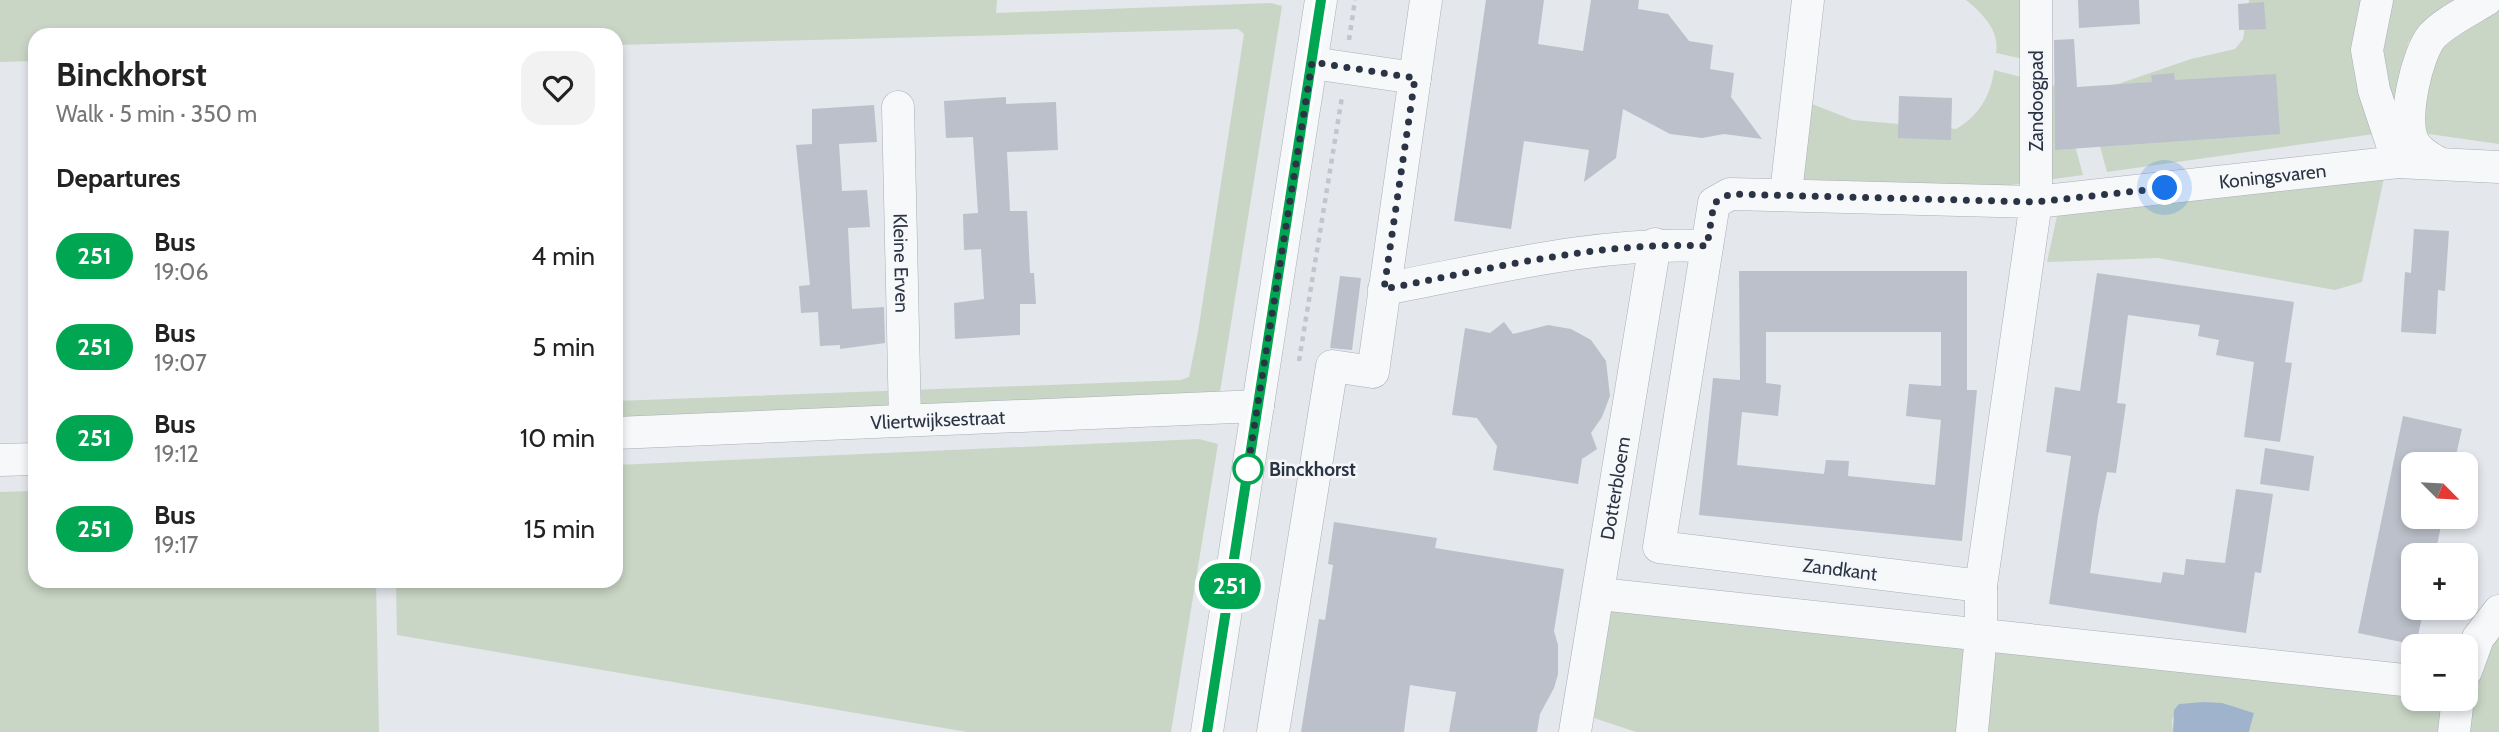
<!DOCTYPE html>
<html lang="en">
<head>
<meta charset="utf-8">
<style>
  body { margin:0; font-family:Cabin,sans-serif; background:#f2f2f2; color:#222; height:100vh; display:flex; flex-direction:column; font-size:26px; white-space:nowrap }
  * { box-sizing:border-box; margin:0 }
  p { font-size:23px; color:#767676 }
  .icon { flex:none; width:38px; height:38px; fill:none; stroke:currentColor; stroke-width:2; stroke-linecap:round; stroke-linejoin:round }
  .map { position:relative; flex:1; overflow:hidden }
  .panel { position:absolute; left:28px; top:28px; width:595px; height:560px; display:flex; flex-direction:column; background:#fff; border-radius:21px; box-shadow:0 4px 10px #0003 }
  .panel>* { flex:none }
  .badge { padding:0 14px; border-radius:23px; font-size:24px; line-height:46px }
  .needle { width:46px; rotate:114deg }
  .controls { position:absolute; left:2401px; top:452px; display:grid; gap:14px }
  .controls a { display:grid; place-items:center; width:77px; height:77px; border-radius:14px; background:#fff; box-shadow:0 4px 10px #0003; font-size:35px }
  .you { position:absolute; width:35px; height:35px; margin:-18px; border:5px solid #fff; border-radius:50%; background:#1a73e8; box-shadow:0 0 0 10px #1a73e833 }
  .map>.badge { position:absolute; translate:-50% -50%; box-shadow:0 0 0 4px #fff }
  h2 { padding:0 28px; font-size:26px; line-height:63px }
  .round { display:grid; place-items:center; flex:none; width:74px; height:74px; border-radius:21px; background:#f2f2f2 }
  .head { display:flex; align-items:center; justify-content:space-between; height:119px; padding:0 28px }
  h1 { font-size:33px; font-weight:700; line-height:52px }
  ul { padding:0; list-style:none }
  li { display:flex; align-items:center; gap:21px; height:91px; padding:0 28px }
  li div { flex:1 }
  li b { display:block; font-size:26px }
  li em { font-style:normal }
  li .badge { min-width:77px; font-weight:700; text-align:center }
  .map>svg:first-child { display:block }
</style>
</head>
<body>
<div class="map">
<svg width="2499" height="732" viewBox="0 0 2499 732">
  <rect width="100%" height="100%" fill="#e4e7ec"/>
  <path fill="#c9d6c5" d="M0,0H997L996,13L1271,3L1282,6L1220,392L616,421V401L1181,380L1189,377L1198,332L1244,34L1238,29L616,45V35H35V61L0,62Z
    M1966,0H2032L2042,63L1996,53C2000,30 1982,13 1966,0Z
    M2249,0H2456L2414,35L2408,43L2395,124L2374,134L2107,172L2086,95L2191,59L2235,49L2243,39Z
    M2499,10V144L2429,134L2418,129L2434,53L2440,45Z
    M1994,70L2059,87L2083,175L1989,188L1797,179L1812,104L1853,120L1956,129C1979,116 1991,95 1994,70Z
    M2385,173L2362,282L2335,290L2158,258L2047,262L2057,216Z
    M1199,439L1218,444L1171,732H967L397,635L396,581H616V465Z
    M35,491V581H376L379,732H0V492Z
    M1611,610L2413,690V698H2451L2445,732H2249L2254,713C2227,704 2207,701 2179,704L2172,720L2173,732H1636L1594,718Z
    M2499,624V732H2464L2479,659Z"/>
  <path fill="#9fb4cc" d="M2203,702L2222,703L2254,713L2249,732H2173L2174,710L2179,704Z"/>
  <path fill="#bbc0ca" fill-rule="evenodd" d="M1486,0H1544L1538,44L1583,51L1591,0H1639L1638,9L1668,14L1689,41L1713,45L1710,69L1734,73L1731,97L1762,139L1724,134L1702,138L1670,134L1623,109L1616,158L1584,182L1589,150L1524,141L1511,229L1454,221Z
    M2078,0H2139L2140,24L2079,28Z
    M2264,2L2266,29L2239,30L2238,4Z
    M2074,39L2077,87L2152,82L2151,75L2174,73L2175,80L2276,74L2280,134L2055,150L2054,40Z
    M1899,96L1952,98L1951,140L1898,138Z
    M1006,97V104L1056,102L1058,150L1007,152L1010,211H1027L1030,273H1034L1036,304H1020V335L955,339L954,303L984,299L981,249L964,250L963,214L978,213L973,137L946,138L944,101Z
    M874,105L877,142L839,144L842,191L867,190L870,227L848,228L852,309L884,307L885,343L840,349V345L820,346L818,312L801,313L799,286L810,285L796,145L812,144V109Z
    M2414,229L2449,231L2445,291L2438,290L2436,334L2401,332L2405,272L2411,273Z
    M1739,271H1967V390H1977L1962,541L1699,515L1713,378L1740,380ZM1766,332H1941V386L1909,384L1906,416L1941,420L1935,485L1848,476L1849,461L1826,460L1824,474L1737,465L1742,412L1778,416L1781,385L1766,383Z
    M2097,273L2294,302L2285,362L2292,363L2280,442L2244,437L2254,362L2216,355L2219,340L2198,336L2200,325L2128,315L2117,403L2126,404L2116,473L2107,472L2098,516L2090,573L2161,583L2163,572L2184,575L2186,559L2225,563L2236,489L2273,494L2261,573L2255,572L2246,633L2049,604L2071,456L2046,452L2055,387L2080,391Z
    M1340,276L1361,278L1352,350L1330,348Z
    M1504,322L1513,334L1548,325L1571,329L1591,340L1606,361L1610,396L1602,417L1591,433L1597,449L1582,459L1578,484L1493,470L1497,446L1477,418L1452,415L1465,328L1490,333Z
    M2403,416L2462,429L2454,464H2413V516H2443L2435,555H2413V607H2424L2416,645L2358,633Z
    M2265,448L2314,456L2309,491L2260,484Z
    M1334,522L1437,538L1435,548L1564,569L1554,631L1558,645V674L1554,688L1540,714L1537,732H1449L1456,692L1410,685L1404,732H1301L1319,619L1325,620L1333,565L1328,564Z"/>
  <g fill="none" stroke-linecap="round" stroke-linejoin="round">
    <defs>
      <g id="minor">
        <path id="s1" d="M2036,0V202L1981,586L1659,547L1714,203L1730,194L2036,202L2398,162L2499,167"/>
        <path d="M2377,0L2367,50L2374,90L2398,162"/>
        <path d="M1312,63L1415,78"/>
        <path id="s2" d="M898,107L905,420"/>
        <path d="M2437,162C2428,157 2417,150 2413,141C2402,119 2417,54 2432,36C2445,22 2470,10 2486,0"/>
        <path d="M1786,193L1808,0"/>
        <path d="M1384,289C1491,269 1598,241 1707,246"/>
        <path id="s3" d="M616,433L1258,406"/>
        <path d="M0,460L35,459"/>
        <path d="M1600,594L2413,681"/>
        <path d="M2466,671L2478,638L2499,611"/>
        <path d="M1207,732L1321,0"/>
        <path d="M1273,732L1332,366L1373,372L1426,0"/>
        <path id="s4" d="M1575,732L1655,244"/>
        <path d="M1972,732L1981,635V586"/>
        <path d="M2454,732L2458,698"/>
      </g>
    </defs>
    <use href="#minor" stroke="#a9aeb7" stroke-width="33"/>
    <path stroke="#c2c5cb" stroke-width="4.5" stroke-dasharray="5 5" stroke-linecap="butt" d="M1349,40L1355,0
      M1299,361L1342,97"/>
    <use href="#minor" stroke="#f7f8fa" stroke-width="32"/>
  </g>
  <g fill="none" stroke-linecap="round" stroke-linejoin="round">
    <defs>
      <path id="line" d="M1207,732L1321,0"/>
    </defs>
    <use href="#line" stroke="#fff" stroke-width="16"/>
    <use href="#line" stroke="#00a651" stroke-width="10"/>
    <path stroke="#2b3445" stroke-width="7" stroke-dasharray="0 12.6" d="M1248,469L1247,472L1312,62L1415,78L1384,289C1491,269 1598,241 1707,246L1714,203L1730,194L2036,202L2165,188"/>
  </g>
  <circle fill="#fff" stroke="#00a651" stroke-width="3.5" cx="1248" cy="469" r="14"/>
  <g text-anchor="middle" stroke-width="5" stroke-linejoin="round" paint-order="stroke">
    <g font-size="19" fill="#2b3445" stroke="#f4f6f9">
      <text transform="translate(2036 101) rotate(-90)" y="7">Zandoogpad</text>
      <text dy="7" stroke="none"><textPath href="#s1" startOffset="1825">Koningsvaren</textPath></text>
      <text dy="7" stroke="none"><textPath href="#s2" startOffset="156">Kleine Erven</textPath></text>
      <text dy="7" stroke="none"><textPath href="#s3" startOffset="322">Vliertwijksestraat</textPath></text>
      <text dy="7" stroke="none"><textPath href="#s4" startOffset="247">Dotterbloem</textPath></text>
      <text transform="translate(1840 569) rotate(7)" y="7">Zandkant</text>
    </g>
    <g font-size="19" font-weight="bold" fill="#2b3445" stroke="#f4f6f9" text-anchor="start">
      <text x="1269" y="476">Binckhorst</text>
    </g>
  </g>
</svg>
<div class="controls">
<a><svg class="needle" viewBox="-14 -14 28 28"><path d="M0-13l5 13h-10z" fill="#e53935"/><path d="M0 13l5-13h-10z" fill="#767676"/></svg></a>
<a>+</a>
<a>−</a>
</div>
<div class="you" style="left:2165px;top:188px"></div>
<b class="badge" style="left:1230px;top:586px;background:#00a651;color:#fff">251</b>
<section class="panel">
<div class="head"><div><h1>Binckhorst</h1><p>Walk · 5 min · 350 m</p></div><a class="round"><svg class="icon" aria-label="heart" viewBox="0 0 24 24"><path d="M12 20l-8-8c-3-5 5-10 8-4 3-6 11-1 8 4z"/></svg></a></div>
<h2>Departures</h2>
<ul>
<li><span class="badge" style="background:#00a651;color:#fff">251</span><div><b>Bus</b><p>19:06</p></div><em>4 min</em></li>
<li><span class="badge" style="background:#00a651;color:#fff">251</span><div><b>Bus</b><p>19:07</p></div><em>5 min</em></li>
<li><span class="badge" style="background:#00a651;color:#fff">251</span><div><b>Bus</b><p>19:12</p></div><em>10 min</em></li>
<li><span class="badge" style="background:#00a651;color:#fff">251</span><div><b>Bus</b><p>19:17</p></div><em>15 min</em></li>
</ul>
</section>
</div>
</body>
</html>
